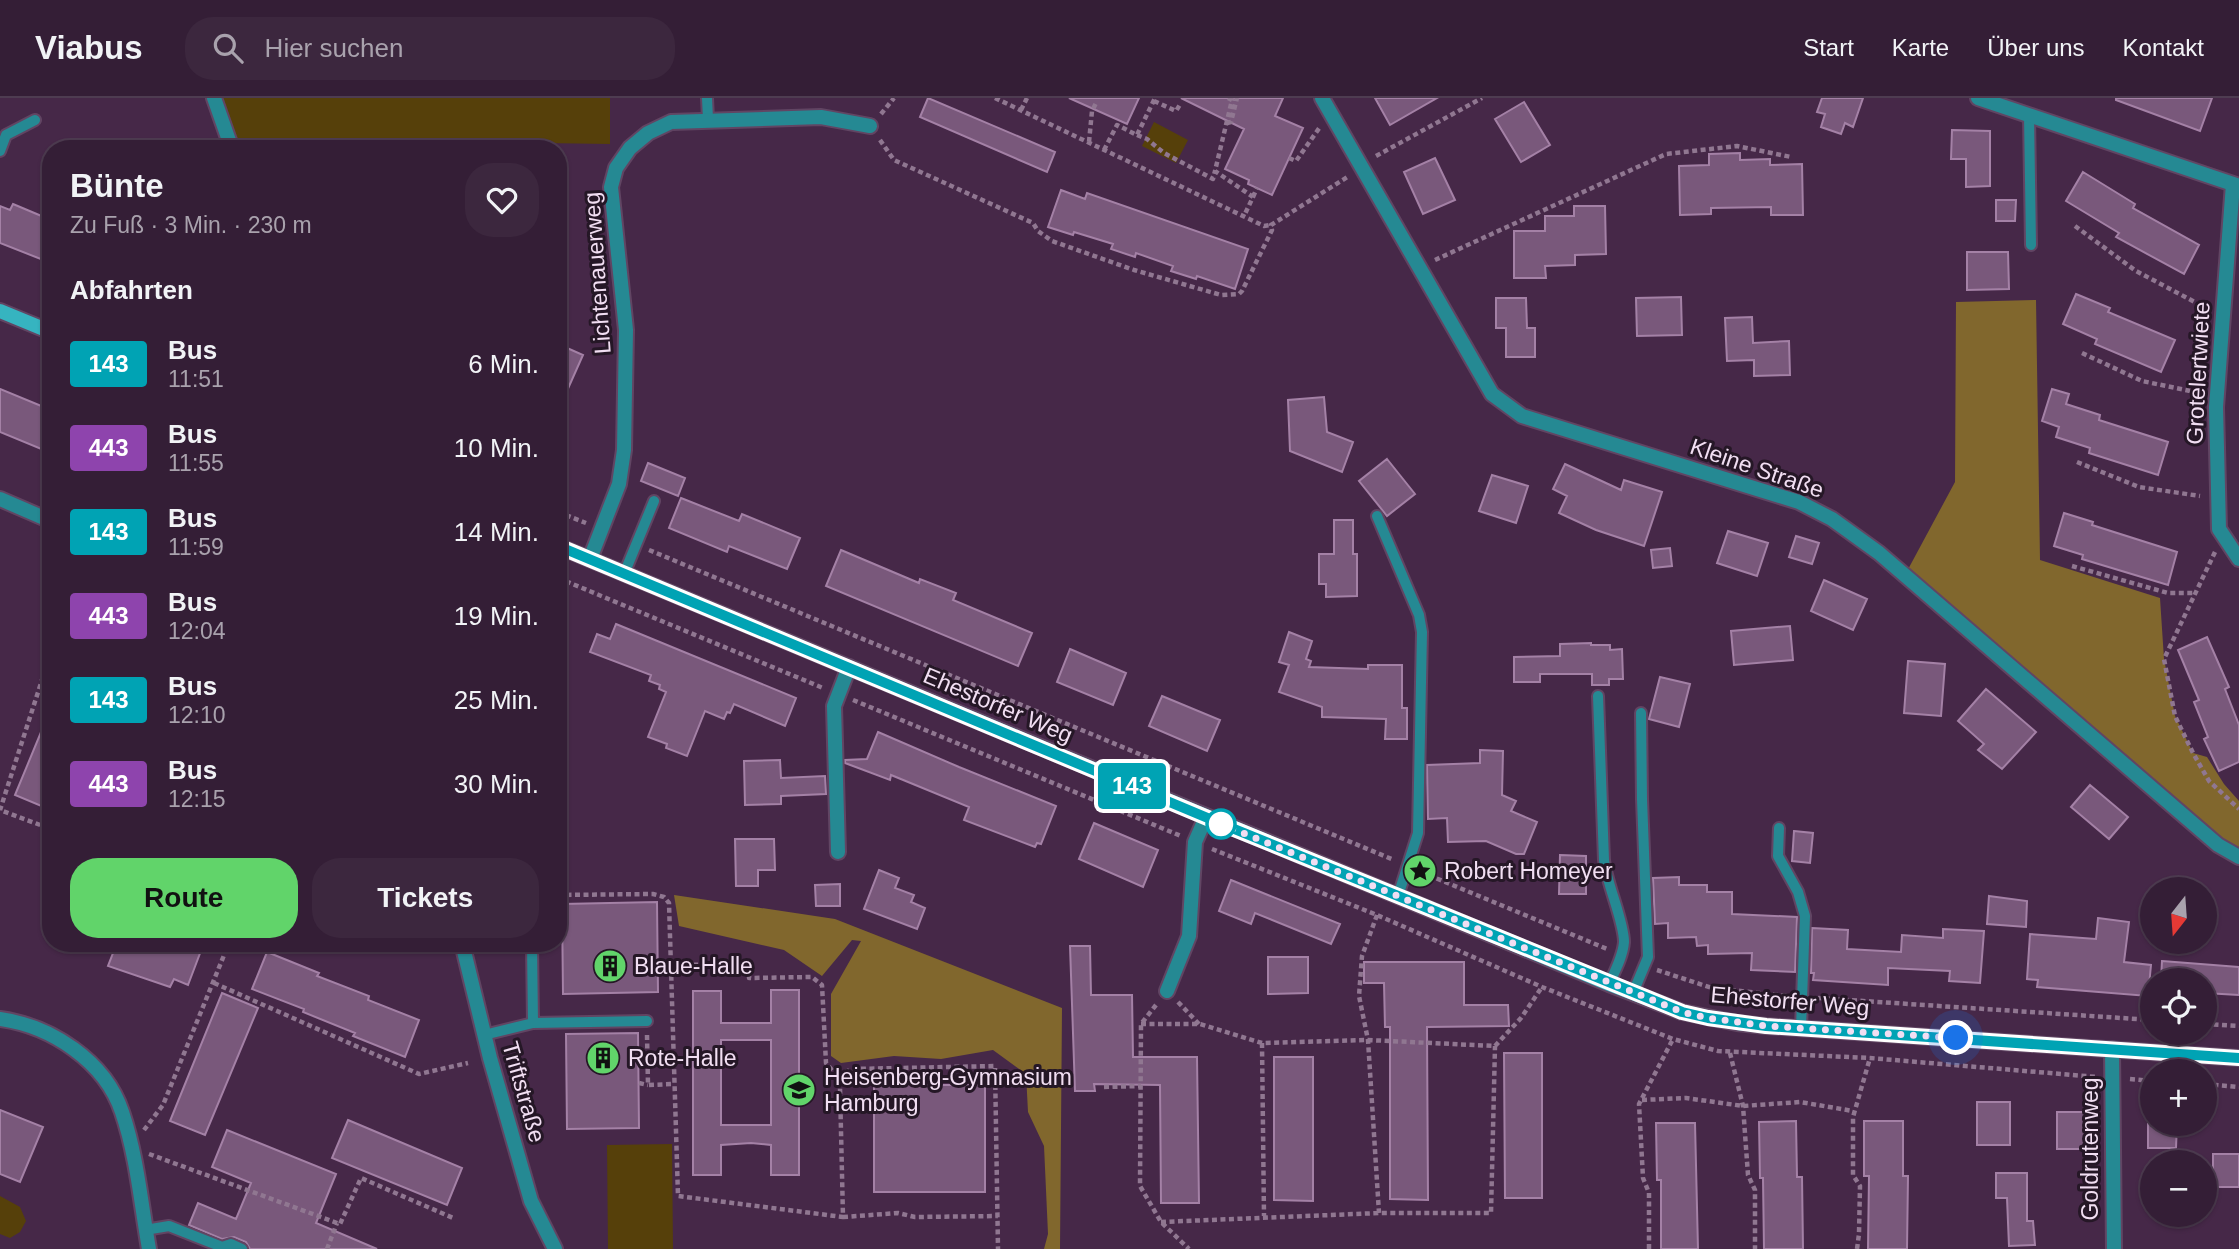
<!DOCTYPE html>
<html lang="de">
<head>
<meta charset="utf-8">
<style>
  body { margin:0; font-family:Helvetica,sans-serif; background:#3c273e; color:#f1f3f6; height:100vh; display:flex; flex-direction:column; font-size:26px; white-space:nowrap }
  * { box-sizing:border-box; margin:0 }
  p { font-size:23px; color:#a9a2ad }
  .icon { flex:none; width:38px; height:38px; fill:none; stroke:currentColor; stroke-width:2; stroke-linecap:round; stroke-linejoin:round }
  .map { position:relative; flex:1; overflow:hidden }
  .side { position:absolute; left:42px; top:42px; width:525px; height:812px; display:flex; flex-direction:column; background:#341e36; border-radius:28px; box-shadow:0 2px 5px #0004,0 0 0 2px #4e3c51 }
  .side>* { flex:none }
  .badge { padding:0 14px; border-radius:5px; font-size:24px; line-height:46px }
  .needle { width:46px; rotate:197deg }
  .fabs { position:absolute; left:2140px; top:779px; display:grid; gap:14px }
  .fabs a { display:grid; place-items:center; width:77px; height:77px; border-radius:50%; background:#341e36; box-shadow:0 2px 5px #0004,0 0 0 2px #4e3c51; font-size:35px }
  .you { position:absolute; width:35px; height:35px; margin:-18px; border:5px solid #fff; border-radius:50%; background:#1a73e8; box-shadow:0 0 0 10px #1a73e833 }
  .map>.badge { position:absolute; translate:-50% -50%; box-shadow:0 0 0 4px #fff }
  h2 { padding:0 28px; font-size:26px; line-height:63px }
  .round { display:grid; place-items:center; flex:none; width:74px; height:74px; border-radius:28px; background:#3c273e }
  .headline { display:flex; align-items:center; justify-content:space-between; height:119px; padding:0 28px }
  h1 { font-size:33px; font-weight:700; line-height:52px }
  .primary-button { display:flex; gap:14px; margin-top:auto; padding:14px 28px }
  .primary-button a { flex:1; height:80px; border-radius:28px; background:#61d46a; color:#111; font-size:28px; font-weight:700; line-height:80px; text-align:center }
  .primary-button a+a { background:#3c273e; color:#f1f3f6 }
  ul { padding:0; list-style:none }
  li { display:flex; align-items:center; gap:21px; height:84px; padding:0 28px }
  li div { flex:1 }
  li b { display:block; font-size:26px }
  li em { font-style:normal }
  li .badge { min-width:77px; font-weight:700; text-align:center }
  header { display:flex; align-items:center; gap:42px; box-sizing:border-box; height:98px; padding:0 35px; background:#341e36; border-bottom:2px solid #4e3c51 }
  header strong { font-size:33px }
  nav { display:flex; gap:38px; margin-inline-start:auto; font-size:24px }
  .search { width:490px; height:63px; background:#3c273e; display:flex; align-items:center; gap:18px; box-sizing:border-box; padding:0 24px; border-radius:28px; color:#a9a2ad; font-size:26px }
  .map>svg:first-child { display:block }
</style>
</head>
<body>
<header>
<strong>Viabus</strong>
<div class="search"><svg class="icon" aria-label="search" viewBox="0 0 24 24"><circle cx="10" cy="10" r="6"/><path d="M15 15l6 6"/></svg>Hier suchen</div>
<nav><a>Start</a><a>Karte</a><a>Über uns</a><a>Kontakt</a></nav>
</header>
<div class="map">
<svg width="2239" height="1151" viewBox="0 0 2239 1151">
  <rect width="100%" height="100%" fill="#462848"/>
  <path fill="#56400a" d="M213,0H610V46L226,40Z
    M1154,24L1188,42L1176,65L1142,48Z
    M672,1046L673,1151H608L607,1047Z
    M0,1098L20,1109L26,1123L20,1134L10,1140L0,1136Z"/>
  <path fill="#81672d" d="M2036,202L2040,462L2160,500L2164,561L2175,618L2193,655L2207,659L2224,686L2239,703V759L1905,477L1955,384L1956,204Z
    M674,797L835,821L1062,910L1060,1151H1044L1048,1136L1044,1048L1028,1014L1026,976L993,952L941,961L894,958L841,965L831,958V896L861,843L852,842L822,878L784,852L679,828Z"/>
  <path fill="#79587b" stroke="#a481a6" stroke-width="2" fill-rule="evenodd" d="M928,0L1055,54L1047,74L920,19Z
    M1069,0H1139L1127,26Z
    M1181,0H1283L1275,18L1303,30L1272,97L1248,86L1249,82L1225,71L1244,31Z
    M1375,0H1437L1390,27Z
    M1822,0H1863L1853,29L1845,25L1841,36L1821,29L1825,16L1817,14Z
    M2116,0H2212L2200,33L2116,2Z
    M1524,4L1550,47L1521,64L1495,21Z
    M1952,32L1990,33V88L1966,89V61H1951Z
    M1740,55V62L1770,61V67L1802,66L1803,117H1771V109L1711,110V116L1680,117L1679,68L1709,67V56Z
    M1435,60L1455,102L1423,116L1404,74Z
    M2083,74L2135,106L2133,110L2199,147L2184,176L2116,139L2119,135L2066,103Z
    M1061,92L1085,101L1087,95L1248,151L1235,191L1197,178L1196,181L1171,173L1173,168L1136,155L1135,159L1111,151L1113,146L1074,134L1073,137L1048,129Z
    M1996,102H2016L2015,123H1996Z
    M13,106L51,122V165L0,145V108L10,112Z
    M1574,108H1605L1606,156L1575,157V167L1545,168L1546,180H1514V133H1545V118H1574Z
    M1967,154H2008L2009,191L1967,192Z
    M2076,196L2110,210L2108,214L2175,242L2161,274L2095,246L2097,241L2063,226Z
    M1681,199L1682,237L1637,238L1636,200Z
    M1496,200H1526L1527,230H1535V259H1506V230H1496Z
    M1752,219L1753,245L1789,243L1790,277L1754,278V262L1727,263L1725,220Z
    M558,246L583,257L558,313Z
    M0,291L51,312V355L0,334Z
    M2052,291L2069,296L2066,306L2100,317L2099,322L2168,344L2158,377L2089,355L2090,350L2056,339L2059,329L2042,323Z
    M1324,299L1327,334L1353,344L1342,374L1290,353L1288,302Z
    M1387,361L1415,396L1387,418L1359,383Z
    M648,365L685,380L678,398L641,383Z
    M1565,366L1621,392L1624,382L1662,394L1644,448L1596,432L1559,415L1567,398L1553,391Z
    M1492,377L1528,388L1516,425L1479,413Z
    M681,400L739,423L742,416L800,440L787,471L729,448L727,454L669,430Z
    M2064,415L2093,424L2092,427L2177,454L2168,487L2082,461L2083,457L2054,448Z
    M1334,422H1353V456H1357V498L1326,499V486H1319V456H1334Z
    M1728,433L1768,445L1757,478L1717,465Z
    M1796,438L1819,445L1812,466L1789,459Z
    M1670,450L1672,468L1653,470L1651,452Z
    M841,452L919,485L920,481L956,495L953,502L1032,535L1018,568L826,488Z
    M1824,482L1867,501L1853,532L1811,513Z
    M616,526L796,600L785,628L734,606L730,615L727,614L724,621L705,613L687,658L666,650L667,646L648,639L666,594L659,591L660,587L649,583L651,577L590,554L597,536L610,541Z
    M1790,528L1793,562L1734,567L1731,533Z
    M1289,534L1312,543L1306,561L1311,563L1309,569L1368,571V567H1402V610H1407V641H1385L1386,621L1322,619V609L1279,594L1289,567L1279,564Z
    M2207,539L2229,589L2225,591L2239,627V664L2219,673L2204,641L2208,639L2194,604L2199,602L2178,552Z
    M1591,545V547H1610V552L1622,551L1623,581H1609V587H1592V576H1540V584H1514V559L1560,558V546Z
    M1070,551L1126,575L1113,607L1057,584Z
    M1908,563L1945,566L1941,618L1904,615Z
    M1660,579L1690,586L1679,629L1649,621Z
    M1986,591L2036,634L2002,671L1978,652L1984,646L1958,623Z
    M1162,598L1220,622L1207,653L1149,628Z
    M51,610V712L15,697Z
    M878,634L959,669L1056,708L1041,746L1037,745L1035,749L964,722L969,709L891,677L890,682L845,665V662L867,661Z
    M1480,652L1503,653L1502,697L1516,703L1511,713L1537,724L1524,756H1516L1486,743L1448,744L1447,720L1428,721L1427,667L1480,665Z
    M780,662L781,680L825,678L826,696L781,698V706L745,707L744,663Z
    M2090,687L2128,719L2109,741L2071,709Z
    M1094,725L1158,752L1143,789L1079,761Z
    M1794,733L1813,735L1810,765L1792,763Z
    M735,741H774L775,772H758V788H736Z
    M1560,757L1586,758V796H1559Z
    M879,772L899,780L895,790L914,797L911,804L925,810L917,831L864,811Z
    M1679,779V787H1707V794H1732V816L1797,819L1795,874L1751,872L1752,855L1708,856V847L1697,848L1696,839L1668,840V825L1655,826L1653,780Z
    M1231,782L1340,826L1331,846L1255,815L1251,826L1219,813Z
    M840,786V808H816L815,787Z
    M1989,798L2027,803L2026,829L1987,826Z
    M657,804L658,894L563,896L562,806Z
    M2098,820L2129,824L2124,864L2151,867L2148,898L2037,889L2038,882L2027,881L2030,836L2096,841Z
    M1812,830L1848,832L1847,851L1901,854L1902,837L1943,840V831L1984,833L1980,885L1949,883L1950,873L1888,870V887L1813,882L1814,875H1811Z
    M117,845H191L202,850L188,887L174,881L170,889L108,868Z
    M1070,848H1090L1091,897H1132L1133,959H1197L1199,1105H1161L1160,987L1094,986L1095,993H1075Z
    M267,854L319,875L317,878L369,898L368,902L419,922L405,959L353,938L355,935L303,914L304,911L252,891Z
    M1268,859H1308V895L1268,896Z
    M2162,863L2239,869V897L2205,895V882H2161Z
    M1364,864H1464V907H1508L1509,928L1427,929L1428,1102L1390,1101V929H1385L1384,885H1364Z
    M771,892H799V1077H771V1047L751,1045L721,1047V1077H693V893H721V925H771ZM721,942H771V1027H721Z
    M222,895L258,910L205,1037L170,1023Z
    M638,935L639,1030L567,1031L566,936Z
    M1504,955H1542V1100H1505Z
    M1274,959H1313V1103L1274,1102Z
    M874,987H985V1094H874Z
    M1977,1004H2010V1047H1977Z
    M0,1012L43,1029L20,1084L0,1076Z
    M2057,1014H2084V1051H2057Z
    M348,1022L462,1070L447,1107L332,1060Z
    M1796,1023L1797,1079H1802L1803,1151H1764L1763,1080H1760L1759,1024Z
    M1864,1023H1903V1078H1908L1907,1151H1868L1869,1078H1864Z
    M1656,1025H1695L1698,1151H1661V1082H1657Z
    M2148,1026H2177L2176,1050H2148Z
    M227,1032L336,1076L316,1125L377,1151H250L246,1144L234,1139L222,1141L189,1127L198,1105L236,1121L251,1085L212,1069Z
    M2213,1056H2239V1089H2213Z
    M1996,1075H2027V1123H2033L2035,1147L2009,1148L2007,1100H1996Z"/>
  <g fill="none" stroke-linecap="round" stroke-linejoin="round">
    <defs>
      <path id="lane" d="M707,0L708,21
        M2029,17L2031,147
        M0,53L6,37L35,22
        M1377,418L1419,517L1422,534L1418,735L1398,798
        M624,476L654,403
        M1598,598L1604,762C1607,787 1624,823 1624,844C1623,858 1615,873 1609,886
        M1779,730L1778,758L1798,794L1805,818L1801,930
        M532,845L533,925
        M1633,895L1648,859L1642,701L1641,615
        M484,937L533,925L647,923
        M145,1132L169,1128L222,1149L231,1146L242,1151"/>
      <path id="street" d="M214,0L232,51
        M1322,0L1492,296L1522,318L1799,404L1832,421L1879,455L2218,747L2239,759
        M1978,0L2239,88
        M2233,86L2216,309L2219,431L2239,461
        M0,401L51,423
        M590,461L619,386L624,352L626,232L611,89L616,70L630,50L648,35L671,24L821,19L870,28
        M838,754L834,608L849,569
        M462,845L490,960L531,1103L555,1151
        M1167,893L1189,838L1195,744L1206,719
        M0,921C51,928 105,963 122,1014C137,1058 141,1106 149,1151
        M2112,951L2114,1151"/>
      <path id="secondary" d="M0,213L51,234
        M558,448L1609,886L1682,914L1737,925L1766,928L2239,960"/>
    </defs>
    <use href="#lane" stroke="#614563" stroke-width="14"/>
    <use href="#street" stroke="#614563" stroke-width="18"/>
    <use href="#secondary" stroke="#614563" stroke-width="18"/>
    <path stroke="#907791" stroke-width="4.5" stroke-dasharray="5 3.5" stroke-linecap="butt" d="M995,0L1264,128L1271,127
      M1228,0L1232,2L1215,73L1253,99L1244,118
      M1154,3L1176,13L1181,5
      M1021,12L1027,0
      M881,16L894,0
      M1227,25L1231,24L1237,0
      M1137,37L1147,41L1164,55L1213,81L1215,73
      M880,42L894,62L1033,125L1038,133L1052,143L1134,172L1221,197L1239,196L1242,193L1272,132L1271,127L1349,78
      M1089,44L1092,13L1096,5
      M1104,52L1117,27L1137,37L1155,0
      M1376,58L1482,0
      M1289,60L1296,63L1320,29
      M1253,99L1257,90
      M2075,128L2136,173L2208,211
      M1435,162L1666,56L1737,48L1791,59
      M2082,255L2142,283L2200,295
      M2077,364L2139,389L2200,398
      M558,414L586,425
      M649,452L1394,762
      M2215,454L2164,561L2175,618L2193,655L2209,683L2239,711
      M2072,468L2168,495H2195
      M558,480L823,590
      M51,554L0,712L51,731
      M853,602L1181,738
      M1212,751L1377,817L1542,889L1673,941L1718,953L1870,960L2097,979
      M1421,774L1607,851
      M558,797L653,796L664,799L669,805L678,1098L843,1119L840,990L837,978L826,965L822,887L812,879L749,880L750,866L670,867
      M1377,817L1362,858L1359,898L1368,942L1379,1115
      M1657,872L1712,890L1788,898
      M214,885L419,976L468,965
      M1818,900L2152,922
      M1178,904L1199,926
      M1156,907L1141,926L1140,1088L1161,1124L1189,1151
      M1141,926H1200L1262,945L1368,942L1495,948L1521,920L1542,889
      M2205,926L2239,928
      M647,937L648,987L674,986
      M1262,945L1264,1118
      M1730,955L1743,1008L1748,1077L1755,1092V1151
      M837,978L852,971L995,968L998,1151
      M2130,981L2152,983
      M639,985L648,987
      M2205,986L2239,989
      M1104,989L1141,988
      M1642,1002L1686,1000L1743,1008L1800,1004L1853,1013
      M144,1032L163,1007L229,845
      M149,1056L340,1126L361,1080L453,1120
      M843,1119L898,1115L915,1119L998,1118
      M1161,1124L1379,1115H1491L1495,948
      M327,1151L337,1125
      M1649,1151V1095L1643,1080L1639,1006L1673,941
      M1857,1151L1859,1136L1860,1088L1853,1077V1019L1870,960"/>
    <use href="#lane" stroke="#258993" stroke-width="10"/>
    <use href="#street" stroke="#258993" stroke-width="14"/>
    <use href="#secondary" stroke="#36b4c0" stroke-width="14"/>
  </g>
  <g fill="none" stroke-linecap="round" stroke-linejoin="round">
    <defs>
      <path id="line" d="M558,448L1222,726L1682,914L1708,920L1766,928L2239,960"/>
    </defs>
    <use href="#line" stroke="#fff" stroke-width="16"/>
    <use href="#line" stroke="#00a3b4" stroke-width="10"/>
    <path stroke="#f1def2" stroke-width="7" stroke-dasharray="0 12.6" d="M1221,726L1682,914L1708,920L1766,928L1956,940"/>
  </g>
  <defs>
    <symbol id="sight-disc" viewBox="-11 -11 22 22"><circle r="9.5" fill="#61d46a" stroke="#251726"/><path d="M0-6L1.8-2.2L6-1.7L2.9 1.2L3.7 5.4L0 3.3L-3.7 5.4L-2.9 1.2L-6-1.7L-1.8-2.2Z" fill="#111"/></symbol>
    <symbol id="building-disc" viewBox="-11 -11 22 22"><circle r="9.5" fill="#61d46a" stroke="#251726"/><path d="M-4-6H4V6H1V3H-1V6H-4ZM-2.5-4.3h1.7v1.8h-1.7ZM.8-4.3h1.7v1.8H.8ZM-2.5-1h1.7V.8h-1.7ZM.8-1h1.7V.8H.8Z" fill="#111"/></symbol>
    <symbol id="school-disc" viewBox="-11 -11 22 22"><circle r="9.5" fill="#61d46a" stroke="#251726"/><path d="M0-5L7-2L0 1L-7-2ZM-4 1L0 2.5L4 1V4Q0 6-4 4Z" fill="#111"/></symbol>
  </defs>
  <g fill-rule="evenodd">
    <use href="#sight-disc" x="1401" y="754" width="38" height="38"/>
    <use href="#building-disc" x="591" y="849" width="38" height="38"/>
    <use href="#building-disc" x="584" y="941" width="38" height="38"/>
    <use href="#school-disc" x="780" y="973" width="38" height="38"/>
  </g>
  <circle fill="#fff" stroke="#00a3b4" stroke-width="3.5" cx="1221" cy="726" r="14"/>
  <g text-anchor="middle" stroke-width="6" stroke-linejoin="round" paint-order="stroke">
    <g font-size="23" fill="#f1def2" stroke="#251726">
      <text transform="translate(597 175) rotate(-94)" y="8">Lichtenauerweg</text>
      <text transform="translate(2198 275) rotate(-87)" y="8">Grotelertwiete</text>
      <text transform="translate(1757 370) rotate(19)" y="8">Kleine Straße</text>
      <text transform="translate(998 607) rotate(23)" y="8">Ehestorfer Weg</text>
      <text transform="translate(1790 903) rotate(5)" y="8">Ehestorfer Weg</text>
      <text transform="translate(524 994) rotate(74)" y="8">Triftstraße</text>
      <text transform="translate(2090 1051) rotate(-90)" y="8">Goldrutenweg</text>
    </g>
    <g font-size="23" fill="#f1def2" stroke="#251726" text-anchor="start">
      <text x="1444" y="781">Robert Homeyer</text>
      <text x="634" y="876">Blaue-Halle</text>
      <text x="628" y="968">Rote-Halle</text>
      <text x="824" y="987">Heisenberg-Gymnasium<tspan x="824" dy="26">Hamburg</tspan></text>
    </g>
  </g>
</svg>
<div class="fabs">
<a><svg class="needle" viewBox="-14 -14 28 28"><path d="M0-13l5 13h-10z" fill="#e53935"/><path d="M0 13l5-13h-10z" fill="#a9a2ad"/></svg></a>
<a><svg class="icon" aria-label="locate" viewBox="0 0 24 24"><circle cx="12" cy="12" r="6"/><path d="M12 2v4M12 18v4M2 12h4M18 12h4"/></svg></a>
<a>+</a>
<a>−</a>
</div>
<div class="you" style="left:1956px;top:940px"></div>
<b class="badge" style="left:1132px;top:688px;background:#00a3b4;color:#fff">143</b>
<section class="side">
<div class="headline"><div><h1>Bünte</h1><p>Zu Fuß · 3 Min. · 230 m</p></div><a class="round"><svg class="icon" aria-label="heart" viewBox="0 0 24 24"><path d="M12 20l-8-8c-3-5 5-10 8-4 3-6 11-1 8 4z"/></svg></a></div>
<h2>Abfahrten</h2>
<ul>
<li><span class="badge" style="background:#00a3b4;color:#fff">143</span><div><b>Bus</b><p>11:51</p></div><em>6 Min.</em></li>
<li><span class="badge" style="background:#8e44ad;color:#fff">443</span><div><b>Bus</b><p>11:55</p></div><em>10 Min.</em></li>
<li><span class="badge" style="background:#00a3b4;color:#fff">143</span><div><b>Bus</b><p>11:59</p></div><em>14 Min.</em></li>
<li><span class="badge" style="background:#8e44ad;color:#fff">443</span><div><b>Bus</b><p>12:04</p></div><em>19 Min.</em></li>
<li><span class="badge" style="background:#00a3b4;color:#fff">143</span><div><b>Bus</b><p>12:10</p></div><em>25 Min.</em></li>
<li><span class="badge" style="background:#8e44ad;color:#fff">443</span><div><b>Bus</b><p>12:15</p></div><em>30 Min.</em></li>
</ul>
<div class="primary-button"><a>Route</a><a>Tickets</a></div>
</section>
</div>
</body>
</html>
